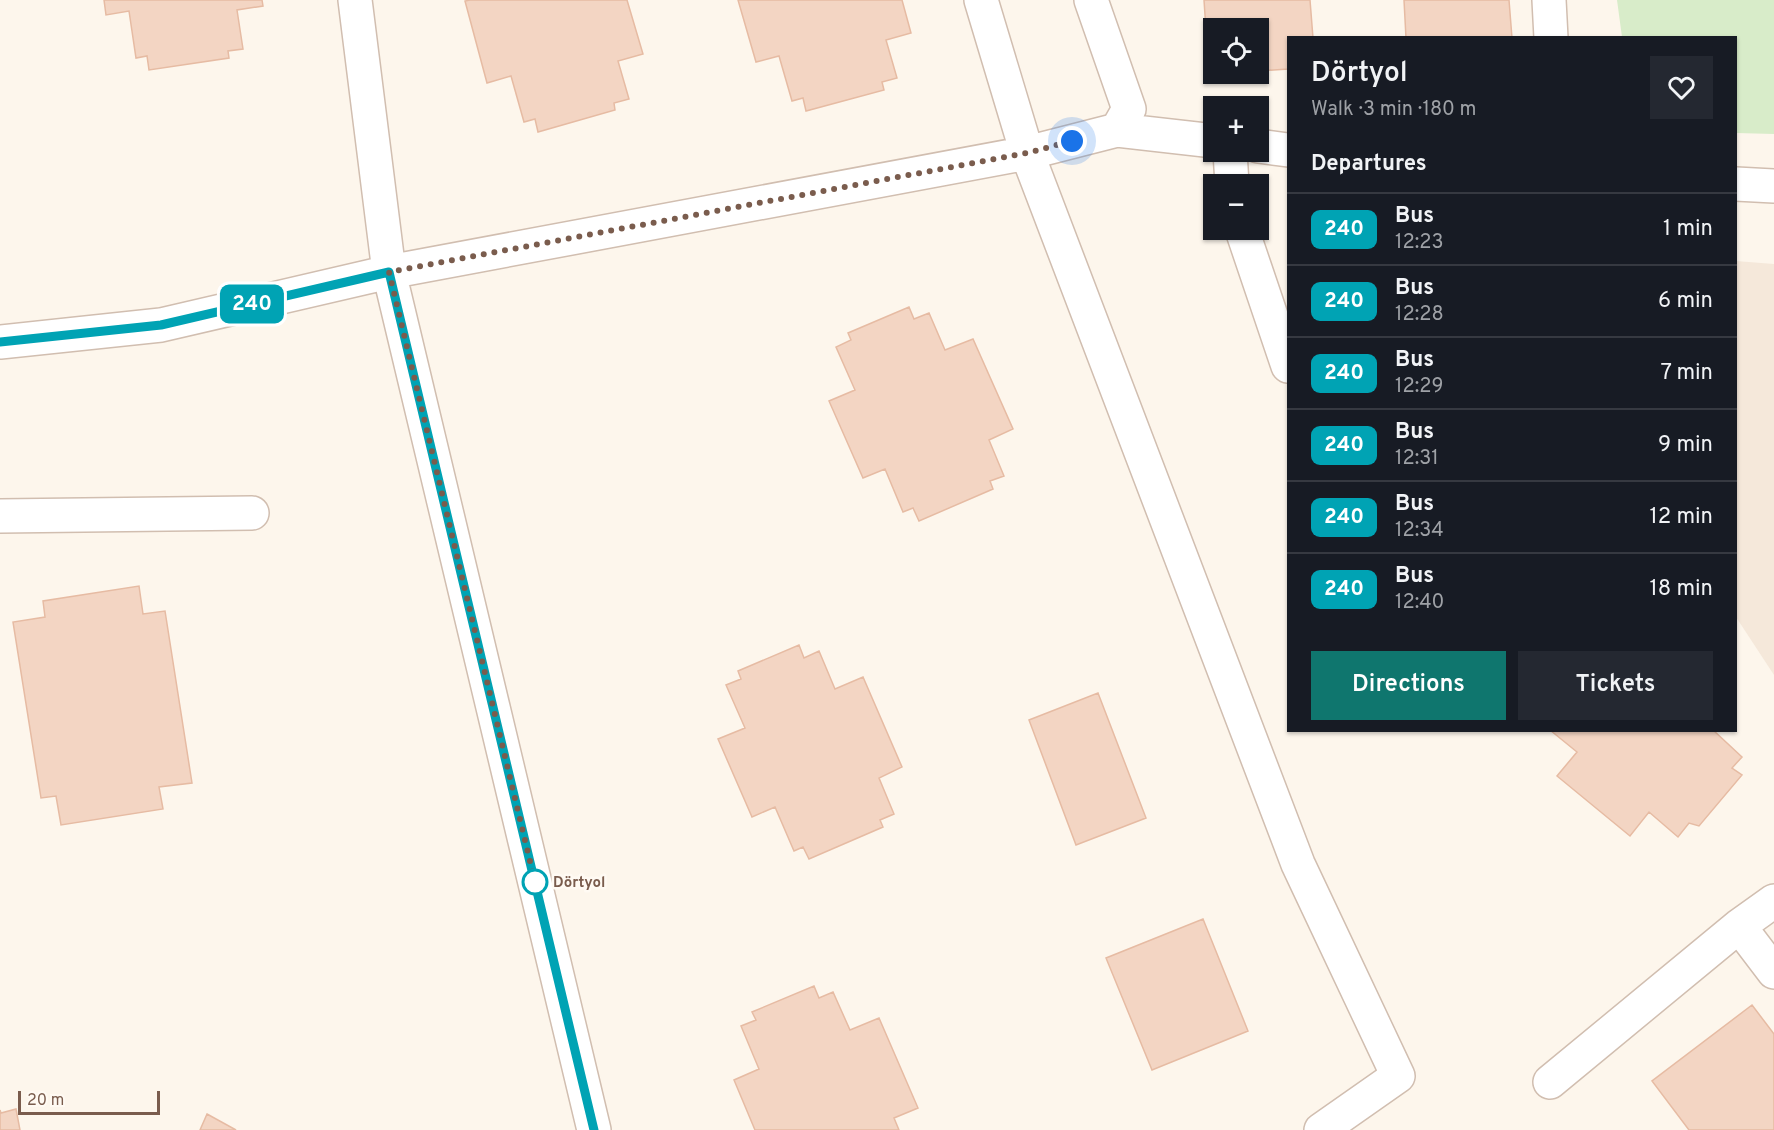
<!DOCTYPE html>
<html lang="en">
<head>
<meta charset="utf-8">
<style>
  body { margin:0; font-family:Overpass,sans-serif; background:#242831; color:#f1f3f6; height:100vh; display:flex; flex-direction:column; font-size:22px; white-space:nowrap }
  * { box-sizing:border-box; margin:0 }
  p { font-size:20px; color:#9ea1a6 }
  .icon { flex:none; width:33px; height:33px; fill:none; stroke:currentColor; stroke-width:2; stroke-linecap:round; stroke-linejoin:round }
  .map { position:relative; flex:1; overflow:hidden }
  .details { position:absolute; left:1287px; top:36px; width:450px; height:696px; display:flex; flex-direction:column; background:#171b24; border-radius:0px; box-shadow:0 2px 4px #0004 }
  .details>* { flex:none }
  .badge { padding:0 12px; border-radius:9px; font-size:21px; line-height:39px }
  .controls { position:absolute; left:1203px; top:18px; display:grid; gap:12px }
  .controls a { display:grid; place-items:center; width:66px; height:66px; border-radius:0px; background:#171b24; box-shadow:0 2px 4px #0004; font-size:30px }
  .scale { position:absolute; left:18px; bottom:15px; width:142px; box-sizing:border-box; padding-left:6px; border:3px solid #7a5c4d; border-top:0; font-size:16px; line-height:21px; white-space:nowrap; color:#7a5c4d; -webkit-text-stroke:4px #fffaf3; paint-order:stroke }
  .you { position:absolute; width:30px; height:30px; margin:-15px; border:4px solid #fff; border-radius:50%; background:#1a73e8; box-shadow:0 0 0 9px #1a73e833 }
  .map>.badge { position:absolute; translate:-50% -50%; box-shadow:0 0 0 3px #fff }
  h2 { padding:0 24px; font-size:22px; line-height:54px }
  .round { display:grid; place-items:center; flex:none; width:63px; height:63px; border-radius:0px; background:#242831 }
  .headline { display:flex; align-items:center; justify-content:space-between; height:102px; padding:0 24px }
  h1 { font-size:28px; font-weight:600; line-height:45px }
  .action { display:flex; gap:12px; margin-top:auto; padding:12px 24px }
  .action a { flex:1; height:69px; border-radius:0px; background:#0f766e; color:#fff; font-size:24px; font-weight:600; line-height:69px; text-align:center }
  .action a+a { background:#242831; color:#f1f3f6 }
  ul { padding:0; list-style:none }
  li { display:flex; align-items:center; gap:18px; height:72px; padding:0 24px; border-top:2px solid #363941 }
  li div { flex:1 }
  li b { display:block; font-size:22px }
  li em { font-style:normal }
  li .badge { min-width:66px; font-weight:700; text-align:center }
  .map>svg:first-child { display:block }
</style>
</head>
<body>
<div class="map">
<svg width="1774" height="1130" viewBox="0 0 1774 1130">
  <rect width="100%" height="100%" fill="#fdf6ec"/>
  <path fill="#f5e8da" d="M1736,261L1774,264V675L1736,617Z"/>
  <path fill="#d8ecc9" d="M1617,0H1774V134L1736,133V38L1622,37Z"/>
  <path fill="#f3d5c3" stroke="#e6bba3" stroke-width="1.5" d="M104,0H262L263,6L237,10L243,49L228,51L229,58L149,70L147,56L136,58L129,11L106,15Z
    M470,0H627L643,54L618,61L629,99L614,103L615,110L538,132L535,119L524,122L511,76L487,83L465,1Z
    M738,0H902L911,33L886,40L897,78L882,82L884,90L806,111L803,98L792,101L779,56L756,62Z
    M1204,0H1310L1313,38H1288V69L1258,71V28H1214V74H1227L1209,75Z
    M1404,0H1509L1512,38H1406Z
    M909,307L914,319L929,313L945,350L973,339L1013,429L989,440L1004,476L990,481L993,489L919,521L913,508L903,512L885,469L863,478L829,401L855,390L836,347L851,340L848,333Z
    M139,586L143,614L165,611L192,783L159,787L163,809L61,825L56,796L41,798L13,622L45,617L43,601Z
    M799,645L804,658L819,651L835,689L863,677L902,767L879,778L894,814L880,820L883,827L809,859L803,847L794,851L775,807L752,817L718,739L745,728L726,685L741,679L738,671Z
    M1098,693L1146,818L1076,845L1029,720Z
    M1550,730H1713L1742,757L1732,768L1742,775L1699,826L1689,823L1678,837L1649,812L1630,836L1557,776L1577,752Z
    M1203,919L1248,1031L1152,1070L1106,958Z
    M814,986L819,998L833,992L850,1030L879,1018L918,1108L894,1118L899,1130H755L734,1080L759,1069L741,1026L756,1020L752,1012Z
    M1752,1005L1774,1034V1130H1689L1652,1081Z
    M16,1109L20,1130H0V1110L1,1113Z
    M207,1114L236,1130H200Z"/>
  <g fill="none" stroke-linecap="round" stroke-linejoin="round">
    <defs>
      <path id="minor" d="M355,0L389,272L594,1130
        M981,0L1027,153L1298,864L1398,1076L1321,1130
        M1091,0L1129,109L1117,130
        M1549,0L1551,38
        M1258,146L1288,150
        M1230,152L1232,184
        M1736,184L1774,186
        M1242,230L1288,366
        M0,342L161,325L389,272L1027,153L1117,130L1214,141
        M0,516L252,513
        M1739,926L1774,972
        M1550,1082L1739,926L1774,901"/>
    </defs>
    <use href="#minor" stroke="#d1beb0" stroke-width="36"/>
    <use href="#minor" stroke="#fff" stroke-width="33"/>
  </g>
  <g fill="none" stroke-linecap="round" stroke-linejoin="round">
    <defs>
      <path id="line" d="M0,342L161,325L389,272L594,1130"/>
    </defs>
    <use href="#line" stroke="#fff" stroke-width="14"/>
    <use href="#line" stroke="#00a3b4" stroke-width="9"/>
    <path stroke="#7a5c4d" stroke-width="6" stroke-dasharray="0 10.8" d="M535,882L389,272L1027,153L1072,141"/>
  </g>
  <circle fill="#fff" stroke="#00a3b4" stroke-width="3" cx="535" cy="882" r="12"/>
  <g text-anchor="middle" stroke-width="5" stroke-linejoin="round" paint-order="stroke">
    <g font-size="15" font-weight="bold" fill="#7a5c4d" stroke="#fffaf3" text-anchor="start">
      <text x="553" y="887">Dörtyol</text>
    </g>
  </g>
</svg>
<div class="controls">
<a><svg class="icon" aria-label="locate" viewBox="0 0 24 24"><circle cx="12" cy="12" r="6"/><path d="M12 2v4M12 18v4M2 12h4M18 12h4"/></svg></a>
<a>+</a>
<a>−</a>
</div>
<div class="scale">20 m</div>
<div class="you" style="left:1072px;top:141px"></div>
<b class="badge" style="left:252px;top:304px;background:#00a3b4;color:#fff">240</b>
<section class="details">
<div class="headline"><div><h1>Dörtyol</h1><p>Walk · 3 min · 180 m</p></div><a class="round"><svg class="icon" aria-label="heart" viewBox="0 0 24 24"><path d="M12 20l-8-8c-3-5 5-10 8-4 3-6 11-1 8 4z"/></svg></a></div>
<h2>Departures</h2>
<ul>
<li><span class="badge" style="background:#00a3b4;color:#fff">240</span><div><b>Bus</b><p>12:23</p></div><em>1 min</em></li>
<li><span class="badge" style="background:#00a3b4;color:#fff">240</span><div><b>Bus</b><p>12:28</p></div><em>6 min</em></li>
<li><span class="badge" style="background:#00a3b4;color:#fff">240</span><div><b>Bus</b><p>12:29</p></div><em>7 min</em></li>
<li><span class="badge" style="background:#00a3b4;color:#fff">240</span><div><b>Bus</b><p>12:31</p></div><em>9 min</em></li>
<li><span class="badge" style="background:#00a3b4;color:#fff">240</span><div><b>Bus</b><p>12:34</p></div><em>12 min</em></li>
<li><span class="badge" style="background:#00a3b4;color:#fff">240</span><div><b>Bus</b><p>12:40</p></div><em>18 min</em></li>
</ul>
<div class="action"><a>Directions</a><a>Tickets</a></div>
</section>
</div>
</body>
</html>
